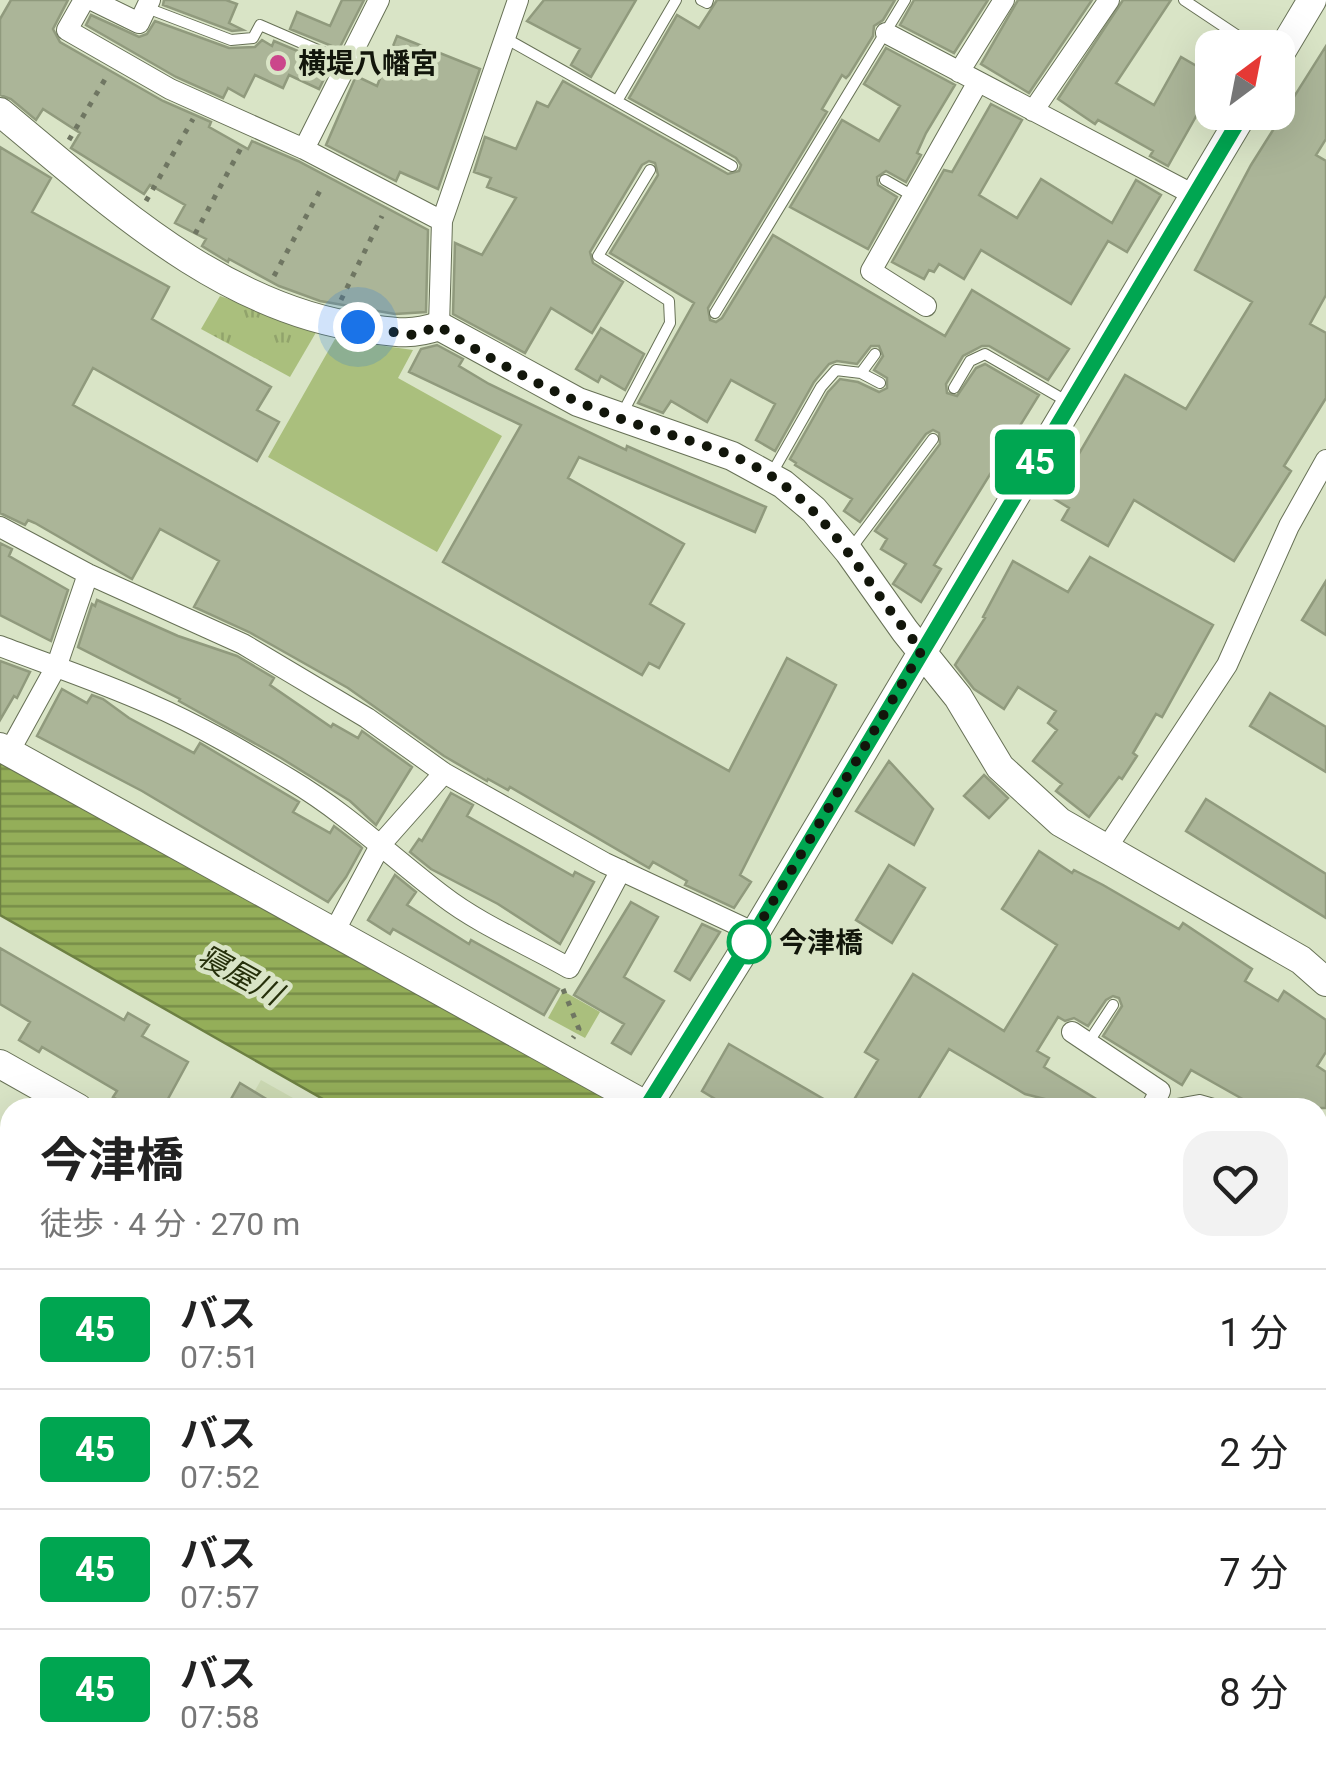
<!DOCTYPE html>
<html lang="ja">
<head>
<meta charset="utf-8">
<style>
  body { margin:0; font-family:Roboto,"Noto Sans JP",sans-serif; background:#f2f2f2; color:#222; height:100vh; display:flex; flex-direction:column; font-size:38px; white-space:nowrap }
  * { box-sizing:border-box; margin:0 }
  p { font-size:32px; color:#767676 }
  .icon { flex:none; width:55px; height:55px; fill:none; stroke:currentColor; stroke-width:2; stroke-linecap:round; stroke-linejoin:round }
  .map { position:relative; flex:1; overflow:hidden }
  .side { position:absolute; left:0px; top:1098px; width:1328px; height:672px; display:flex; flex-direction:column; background:#fff; border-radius:30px 30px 0 0; box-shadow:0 10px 40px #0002 }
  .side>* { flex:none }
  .badge { padding:0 20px; border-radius:8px; font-size:35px; line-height:65px }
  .needle { width:65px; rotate:32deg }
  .controls { position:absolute; left:1195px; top:30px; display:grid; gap:20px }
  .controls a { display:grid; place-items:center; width:100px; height:100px; border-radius:20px; background:#fff; box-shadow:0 10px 40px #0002; font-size:50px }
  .you { position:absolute; width:50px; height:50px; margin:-25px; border:8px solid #fff; border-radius:50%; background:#1a73e8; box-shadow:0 0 0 15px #1a73e833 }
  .map>.badge { position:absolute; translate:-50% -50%; box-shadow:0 0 0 5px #fff }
  .round { display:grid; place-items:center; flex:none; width:105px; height:105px; border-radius:30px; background:#f2f2f2 }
  .head { display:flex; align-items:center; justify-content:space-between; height:170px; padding:0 40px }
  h1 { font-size:48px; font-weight:700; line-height:75px }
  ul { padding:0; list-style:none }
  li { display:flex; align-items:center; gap:30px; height:120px; padding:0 40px; border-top:2px solid #e0e0e0 }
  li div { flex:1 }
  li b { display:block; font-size:38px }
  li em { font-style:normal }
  li .badge { min-width:110px; font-weight:700; text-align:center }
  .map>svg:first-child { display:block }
</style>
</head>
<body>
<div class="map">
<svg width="1326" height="1768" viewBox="0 0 1326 1768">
  <defs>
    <pattern id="park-tufts" width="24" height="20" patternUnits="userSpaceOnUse" patternTransform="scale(2.5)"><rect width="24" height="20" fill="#aabf7d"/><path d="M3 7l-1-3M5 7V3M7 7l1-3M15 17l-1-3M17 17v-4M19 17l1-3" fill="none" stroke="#91a36b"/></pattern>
    <pattern id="water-rules" width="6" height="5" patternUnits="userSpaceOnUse" patternTransform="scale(2.5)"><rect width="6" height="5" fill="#94ae59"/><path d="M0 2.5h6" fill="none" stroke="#778d48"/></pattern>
  </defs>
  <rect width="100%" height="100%" fill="#d9e4c6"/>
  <path fill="#ccd9b3" d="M261,1080L309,1107L245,1108Z
    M0,1514L10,1521V1581L0,1597Z
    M10,1585V1760H236L231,1768H0V1601Z"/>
  <path fill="url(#park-tufts)" d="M220,296L318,329L290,377L201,329Z"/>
  <path fill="#aabf7d" d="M335,339L413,350L398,378L502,436L437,552L268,457Z
    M563,991L600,1012L585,1038L548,1018Z
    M287,1760H378L373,1768H282Z"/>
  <path fill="url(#water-rules)" stroke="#6d8042" stroke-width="2.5" d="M0,762L606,1098L620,1107H337L0,915Z
    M1318,1497L1326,1502V1665L1318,1660Z"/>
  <path fill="#abb598" stroke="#909a7d" stroke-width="2.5" d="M11,0H68L53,29L60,42L163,101L211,122L209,127L248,149L252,141L298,161L428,230L426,312L395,314L320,301L279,286L229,259L228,262L223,259L202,246L206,239L175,223L185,205L150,185L144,194L71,148L80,133L43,109L36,120L11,99L0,95V19Z
    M164,0H226L237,4L229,23L243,30L232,31L163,5Z
    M342,0H364L339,49L290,29L297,12L330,26Z
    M544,0H636L591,77L571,65L580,49L527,21Z
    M717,0H895L883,20L874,26L873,36L849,75L846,78L842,75L822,109L827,112L708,308L710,320L716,322L722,318L773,235L945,336L972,290L1069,349L1048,380L989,346H982L963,356L946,384L947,393L957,396L976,368L985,364L1039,395L934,565L941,569L921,602L893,584L906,564L881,549L887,539L875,531L940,444L939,433L933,430L926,434L860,522L844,511L852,499L795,465L796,463L790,459L828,392L840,379L858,382L879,392L887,388V378L874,370L883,356L879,346H871L857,364L837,361L829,364L814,382L775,451L756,440L775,404L731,380L707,422L671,401L663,413L638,403L694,303L610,253L658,175L655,163L649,161L642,165L590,252L593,263L623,282L592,333L551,308L525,353L453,314L455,243L482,255L516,198L487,187L491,178L474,172L485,137L516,149L537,102L548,107L563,81L728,174L739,171L741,165L736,158L629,98L677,15L699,28Z
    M914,0H988L954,53L900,25Z
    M1018,0H1092L1029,93L981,64Z
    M1123,0H1171L1116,83L1154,105L1181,57L1212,75V88L1168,166L1150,156L1153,151L1098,120L1095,124L1058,99Z
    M91,15L139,37L147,34L155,21L229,48L255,47L262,40L272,46L274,41L331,65L319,89L289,75L283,88L255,75L244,97L228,88L223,98L176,77L86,25Z
    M397,36L480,69L438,189L400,172L396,181L326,145L356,76L377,86Z
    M1326,46V139L1316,155L1326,161V295L1310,324L1326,333V398L1284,466L1291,471L1234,561L1134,500L1108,546L1062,520L1069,508L1053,498L1125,375L1186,409L1252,302L1195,270L1251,165Z
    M886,48L955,85L926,133L917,153L921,155L906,182L886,171L877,177L878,185L897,197L868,249L790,207L842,120L879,141L900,106L864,84Z
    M991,104L1022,120L979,195L1017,218L1041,179L1112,223L1136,180L1161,195L1127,252L1108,241L1071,304L981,250L964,279L939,264L934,272L929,270L924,279L892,262L944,170L952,172Z
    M0,147L51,178L32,212L169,287L152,319L271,387L257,410L279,422L257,461L93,368L73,405L729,771L787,658L836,685L740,875L751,882L734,908L685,885L687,881L653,862L649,868L510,787L508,790L488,779L487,781L444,756L348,688L249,632L194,607L219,561L160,529L132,579L35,523L28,520L25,525L0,513Z
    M601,328L644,354L625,390L601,376L598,382L576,369Z
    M437,345L463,359L459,366L489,384L626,450L627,446L766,507L755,532L579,457L568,478L684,544L650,604L684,624L659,668L649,663L642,675L443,562L521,425L409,372L421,349Z
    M0,543L12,549L9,556L68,590L51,641L0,615Z
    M1090,557L1213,625L1162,717L1156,714L1133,753L1137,756L1122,779L1119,777L1089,817L1056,791L1062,784L1033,761L1057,730L1048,723L1056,711L1018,687L1004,709L974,689L955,665L985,618L983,617L1013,561L1068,592Z
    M1326,581V635L1302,620Z
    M97,600L178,636L237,656L274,678L270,685L331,727L333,724L358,738L362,731L412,767L376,825L350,801L281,758L179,701L180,699L78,647L92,604L95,606Z
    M0,661L30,672L17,698L14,696L0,720Z
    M62,689L87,703L92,695L103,699L129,718L194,753L200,743L299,802L293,812L330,833L334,826L360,846L362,848L346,877L328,902L142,791L37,736Z
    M1270,693L1326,727V772L1250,726Z
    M889,761L933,809L914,845L856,811Z
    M984,775L1008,798L989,818L964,796Z
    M451,793L473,805L467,816L573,876L575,872L594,882L560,944L498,904L431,869L410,852L419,839L422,841Z
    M1206,799L1326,874V918L1186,831Z
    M1039,851L1072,873L1074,870L1103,885L1179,929L1183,923L1252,969L1245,981L1278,1001L1284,991L1326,1020V1052L1317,1066L1326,1072V1108H1243L1246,1101L1191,1070L1182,1085L1103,1036L1122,1006L1119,998L1113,996L1106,1000L1088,1026L1074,1018L1065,1021L1058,1017L1037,1051L1049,1058L1044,1067L1111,1108H1054L1057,1102L1025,1094L949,1049L913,1108H849L878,1060L865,1052L913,974L1004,1031L1057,945L1002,909Z
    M889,865L925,888L892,943L856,920Z
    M395,875L416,892L407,905L469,944L471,940L559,989L544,1015L393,929L390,934L368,920Z
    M631,902L658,917L624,977L664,1001L631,1054L612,1043L624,1024L574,995Z
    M702,924L720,932L690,980L675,971Z
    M0,948L124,1020L128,1013L149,1025L142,1036L188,1062L163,1108H131L113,1097L117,1091L42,1047L39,1052L19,1040L30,1022L0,1004Z
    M729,1044L839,1108H730L702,1091Z
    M240,1083L281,1108H226Z"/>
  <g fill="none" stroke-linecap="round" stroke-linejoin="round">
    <defs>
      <path id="lane" d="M701,0L707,3L708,0
        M1184,0L1256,48
        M147,8L231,40L253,38L260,25L348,63
        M505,38L732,166
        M617,101L676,0
        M885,180L913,196
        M715,313L905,0
        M861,373L875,354
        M954,388L970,361L985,354L1068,402
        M622,414L670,323L669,301L598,256L650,170
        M772,473L821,387L836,370L861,373L880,383
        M850,550L933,439
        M1088,1043L1113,1005
        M1155,1108L1200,1100L1228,1108"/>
      <path id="street" d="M84,0L67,30L170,89L304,149L442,221
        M92,0L139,23L150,0
        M886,33L1194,195
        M959,72L1004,0
        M1033,111L1109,0
        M304,149L379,0
        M926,306L871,271L978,82
        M439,326L442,221L518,0
        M0,527L88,574L243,644L367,718L444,773L605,863L755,933
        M0,646C50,665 101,682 150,704C199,725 246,753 291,780C346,813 392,857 443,896C479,924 529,945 569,968L621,870
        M9,752L57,665L88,574
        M1106,849L1227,665L1289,526L1326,460
        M334,932L381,844L444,773
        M1072,1032L1160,1091L1151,1108
        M1318,1283L1326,1287
        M0,1500L10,1506
        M248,1768L253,1760
        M980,1768L985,1760"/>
      <path id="secondary" d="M1278,57L1312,0
        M0,112C108,201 220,308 364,328C394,332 410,336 439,326L578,402L732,456L783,484L814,510L849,552L905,631L958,697L1000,767L1060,822L1301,960L1326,982
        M0,747L651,1108
        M0,1064L78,1108
        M646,1108L755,933L1244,112
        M1318,1480L1326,1485
        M1245,1760L1259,1768"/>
    </defs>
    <use href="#lane" stroke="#677156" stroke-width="12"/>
    <use href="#street" stroke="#677156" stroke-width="22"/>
    <use href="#secondary" stroke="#677156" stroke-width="30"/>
    <path stroke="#6f7662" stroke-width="5" stroke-dasharray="5 8" stroke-linecap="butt" d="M69,140L107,76
      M146,201L193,119
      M195,234L242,146
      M274,276L323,185
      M341,300L382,216
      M563,989L579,1029L573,1038"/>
    <use href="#lane" stroke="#fff" stroke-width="10"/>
    <use href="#street" stroke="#fff" stroke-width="20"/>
    <use href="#secondary" stroke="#fff" stroke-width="28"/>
  </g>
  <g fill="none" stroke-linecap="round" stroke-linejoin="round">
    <defs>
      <path id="line" d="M651,1108L647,1106L755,933L1244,112"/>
    </defs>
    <use href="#line" stroke="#fff" stroke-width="22"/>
    <use href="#line" stroke="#00a651" stroke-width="15"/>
    <path stroke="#12160b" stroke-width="10" stroke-dasharray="0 18" d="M358,327L414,335L439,326C493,362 554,394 616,417C671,438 738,448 785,486C843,531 874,597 922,650L749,942"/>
  </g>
  <circle fill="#cb468b" stroke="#d9e4c6" stroke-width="4" cx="278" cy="63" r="10"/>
  <circle fill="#fff" stroke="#00a651" stroke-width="5" cx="749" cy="942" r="20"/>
  <g text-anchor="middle" stroke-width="9" stroke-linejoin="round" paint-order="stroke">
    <g font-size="28" font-weight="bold" fill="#12160b" stroke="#d9e4c6" text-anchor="start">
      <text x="298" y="73">横堤八幡宮</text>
    </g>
    <g font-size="28" font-weight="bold" fill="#12160b" stroke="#d9e4c6" text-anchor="start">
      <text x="779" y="952">今津橋</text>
    </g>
    <g font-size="30" font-style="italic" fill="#26300b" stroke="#d9e4c6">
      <text transform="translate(240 975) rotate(29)" y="10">寝屋川</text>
    </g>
  </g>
</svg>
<div class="controls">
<a><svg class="needle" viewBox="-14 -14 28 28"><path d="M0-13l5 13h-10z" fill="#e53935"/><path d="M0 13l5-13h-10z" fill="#767676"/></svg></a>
</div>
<div class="you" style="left:358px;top:327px"></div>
<b class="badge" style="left:1035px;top:462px;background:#00a651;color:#fff">45</b>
<section class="side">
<div class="head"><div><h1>今津橋</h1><p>徒歩 · 4 分 · 270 m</p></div><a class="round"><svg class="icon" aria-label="heart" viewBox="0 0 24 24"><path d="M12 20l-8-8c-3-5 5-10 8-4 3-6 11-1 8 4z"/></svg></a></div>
<ul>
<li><span class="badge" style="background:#00a651;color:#fff">45</span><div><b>バス</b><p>07:51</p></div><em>1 分</em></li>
<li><span class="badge" style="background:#00a651;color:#fff">45</span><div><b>バス</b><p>07:52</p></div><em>2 分</em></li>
<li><span class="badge" style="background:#00a651;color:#fff">45</span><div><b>バス</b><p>07:57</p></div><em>7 分</em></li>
<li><span class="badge" style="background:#00a651;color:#fff">45</span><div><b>バス</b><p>07:58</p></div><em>8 分</em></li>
</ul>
</section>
</div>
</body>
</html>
